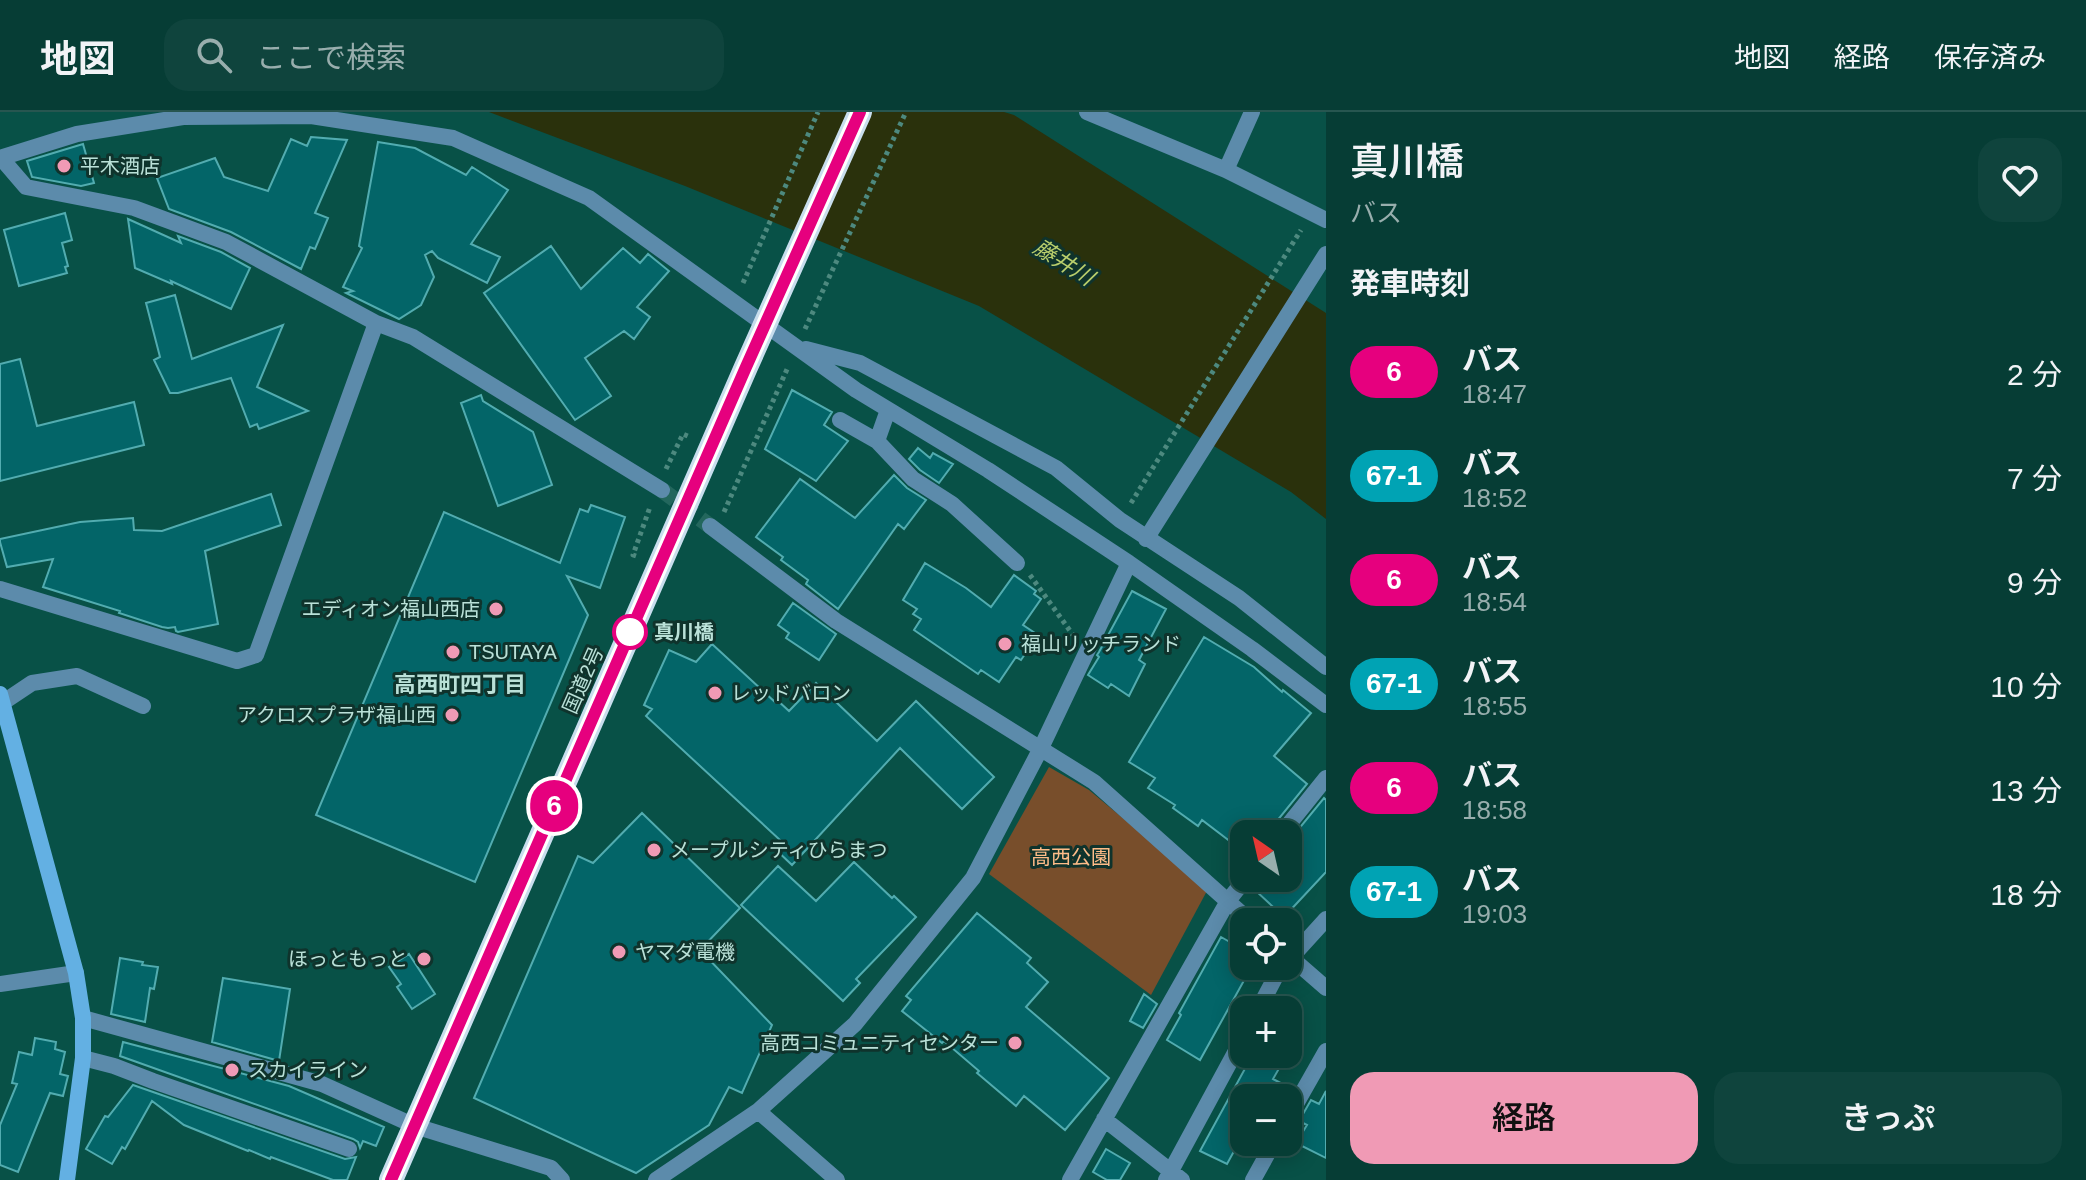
<!DOCTYPE html>
<html lang="ja">
<head>
<meta charset="utf-8">
<style>
  body { margin:0; font-family:Arial,"Noto Sans JP",sans-serif; background:#0f443d; color:#f1f3f6; height:100vh; display:flex; flex-direction:column; font-size:30px; white-space:nowrap }
  * { box-sizing:border-box; margin:0 }
  p { font-size:26px; color:#98aead }
  .icon { flex:none; width:44px; height:44px; fill:none; stroke:currentColor; stroke-width:2; stroke-linecap:round; stroke-linejoin:round }
  .map { position:relative; flex:1; overflow:hidden }
  .sheet { display:flex; flex-direction:column; background:#063d35; width:760px }
  .sheet>* { flex:none }
  .badge { padding:0 16px; border-radius:26px; font-size:28px; line-height:52px }
  .needle { width:52px; rotate:326deg }
  .controls { position:absolute; left:1230px; top:708px; display:grid; gap:16px }
  .controls a { display:grid; place-items:center; width:72px; height:72px; border-radius:16px; background:#063d35; box-shadow:0 4px 20px #0003,0 0 0 2px #275650; font-size:40px }
  .map>.badge { position:absolute; translate:-50% -50%; box-shadow:0 0 0 4px #fff }
  h2 { padding:0 24px; font-size:30px; line-height:72px }
  .round { display:grid; place-items:center; flex:none; width:84px; height:84px; border-radius:24px; background:#0f443d }
  .headline { display:flex; align-items:center; justify-content:space-between; height:136px; padding:0 24px }
  h1 { font-size:38px; font-weight:600; line-height:60px }
  .button { display:flex; gap:16px; margin-top:auto; padding:16px 24px }
  .button a { flex:1; height:92px; border-radius:24px; background:#f09ab5; color:#111; font-size:32px; font-weight:600; line-height:92px; text-align:center }
  .button a+a { background:#0f443d; color:#f1f3f6 }
  ul { padding:0; list-style:none }
  li { display:flex; align-items:center; gap:24px; height:104px; padding:0 24px }
  li div { flex:1 }
  li b { display:block; font-size:30px }
  li em { font-style:normal }
  li .badge { min-width:88px; font-weight:700; text-align:center }
  header { display:flex; align-items:center; gap:48px; box-sizing:border-box; height:112px; padding:0 40px; background:#063d35; border-bottom:2px solid #275650 }
  header strong { font-size:38px }
  nav { display:flex; gap:44px; margin-inline-start:auto; font-size:28px }
  .search { width:560px; height:72px; background:#0f443d; display:flex; align-items:center; gap:20px; box-sizing:border-box; padding:0 28px; border-radius:24px; color:#98aead; font-size:30px }
  main { display:flex; flex:1; min-height:0 }
  .map>svg:first-child { display:block }
</style>
</head>
<body>
<header>
<strong>地図</strong>
<div class="search"><svg class="icon" aria-label="search" viewBox="0 0 24 24"><circle cx="10" cy="10" r="6"/><path d="M15 15l6 6"/></svg>ここで検索</div>
<nav><a>地図</a><a>経路</a><a>保存済み</a></nav>
</header>
<main>
<div class="map">
<svg width="1326" height="1068" viewBox="0 0 1326 1068">
  <rect width="100%" height="100%" fill="#085147"/>
  <path fill="#784e2b" d="M1049,655L1089,678L1208,777L1151,883L989,762Z"/>
  <path fill="#2a310c" d="M489,0H1004L1014,3L1326,201V407L1291,380L979,194L685,74Z"/>
  <path fill="#036568" stroke="#52acb0" stroke-width="2" d="M311,25L347,28L315,101L328,106L315,137L310,135L301,157L231,120L169,97L157,66L215,46L224,65L268,79L291,27L307,34Z
    M378,30L415,36L466,63L472,55L508,78L471,132L500,145L487,171L438,146L432,139L425,143L434,165L421,193L399,207L346,181L353,179L343,175L362,136L359,134Z
    M83,32L94,71L81,74L32,65L27,49Z
    M65,101L72,128L62,131L68,154L65,155L67,161L19,174L4,118Z
    M128,107L181,131L178,124L221,140L250,156L231,197L171,169L172,172L135,156Z
    M551,134L581,177L623,136L640,151L648,142L669,159L637,195L650,205L634,227L624,219L585,246L611,284L575,308L484,181Z
    M175,183L192,247L283,213L257,275L308,299L259,317L257,312L250,315L231,266L178,281H170L154,248L160,245L146,191Z
    M20,247L37,314L134,290L144,333L0,369V252Z
    M792,278L832,300L824,313L848,329L816,369L765,337Z
    M481,283L483,289L533,320L552,373L498,394L461,291Z
    M918,336L930,346L933,341L953,352L939,371L920,358L909,347Z
    M894,363L907,376L926,388L904,417L898,412L838,497L806,472L808,468L781,448L783,445L756,425L800,367L855,406Z
    M271,382L281,413L205,439L218,512L178,520L176,519L175,515L168,516L162,515L119,501L120,499L43,475L53,447L7,455L0,430V427L80,410L133,406L134,418L162,419Z
    M591,393L625,405L600,476L567,464L588,503L475,770L316,703L444,400L560,451L580,397L588,400Z
    M925,451L966,476L991,495L1014,463L1036,479L1034,482L1041,487L1023,513L1038,523L1021,548L1016,545L999,570L981,558L978,562L914,518L921,507L913,502L917,497L903,488Z
    M1132,479L1166,497L1139,548L1145,552L1129,584L1111,572L1108,576L1088,563L1099,545L1097,543L1099,540Z
    M793,491L836,522L819,548L786,526L789,521L778,513Z
    M1204,525L1254,555L1282,580L1283,578L1311,601L1274,644L1307,672L1272,715L1270,722H1244V740L1202,708L1198,714L1173,696L1175,693L1148,676L1155,666L1129,650Z
    M712,532L775,590L777,588L789,599L816,571L877,629L916,589L994,665L962,697L900,636L792,753L773,735L780,728L646,604L652,597L644,593L669,538L696,550Z
    M1324,686L1326,688V760L1284,805L1256,779L1268,766H1288V730Z
    M642,701L740,796L700,838L772,913L742,981L729,975L709,1013L636,1061L474,986L578,744L593,751Z
    M854,750L892,786L894,784L916,805L856,867L860,871L843,889L741,793L778,754L816,789Z
    M977,801L1031,846L1027,851L1048,870L1026,895L1109,966L1065,1018L1024,984L1016,994L977,961L979,959L944,929L942,931L902,899L911,888L906,884Z
    M1221,825L1244,838V848L1239,854H1252L1200,948L1167,928L1181,903L1179,901Z
    M409,842L435,882L412,897L397,875L401,872L389,855Z
    M120,846L143,850L142,853L158,855L154,877L150,876L145,910L111,902Z
    M223,866L290,877L279,949L212,930Z
    M1144,882L1157,892L1143,916L1130,909Z
    M35,926L56,930L55,937L65,940L60,962L68,964L63,984L50,981L18,1060L0,1053V1013L17,972L12,971L19,940L32,943Z
    M123,930L289,974L384,1015L376,1034L363,1029L360,1036L358,1030L353,1027L120,944Z
    M1253,942H1261L1281,953L1273,967L1292,977L1287,986H1244V1021L1227,1052L1200,1039Z
    M133,973L345,1047L356,1045L347,1068H333L271,1045L270,1047L249,1038L248,1039L184,1013L152,989L125,1037L122,1035L112,1052L86,1037L105,1004L108,1005Z
    M1326,979V1046L1296,1031L1307,1013L1299,1009L1311,988L1319,992Z
    M1106,1037L1130,1051L1120,1068H1107L1093,1060Z"/>
  <g fill="none" stroke-linecap="round" stroke-linejoin="round">
    <path stroke="#23675d" stroke-width="16" stroke-dasharray="16 8" stroke-linecap="butt" d="M662,378L710,414"/>
    <path stroke="#4d897f" stroke-width="5" stroke-dasharray="4 4" stroke-linecap="butt" d="M743,171L818,0
      M805,217L906,0
      M666,357L683,322L690,325
      M1131,391L1301,118
      M724,400L788,255
      M636,444L633,443L650,395
      M1030,463L1073,523"/>
    <path stroke="#5c8bab" stroke-width="16" d="M2,591L32,571L77,564L143,594
      M0,872L76,861
      M83,906L322,972L415,1014L551,1056L562,1068
      M83,946L114,954L153,969L349,1037"/>
    <path stroke="#5c8bab" stroke-width="16" d="M1087,0L1226,58L1326,108
      M0,46L77,22L183,5L311,4L453,26L589,86L856,278L988,358L1129,451L1252,537L1326,593
      M1,46L26,75L134,96L226,130L376,211L413,225L662,378
      M1226,58L1252,0
      M806,237L860,251L1056,356L1120,408L1239,486L1326,555
      M840,308L877,329L913,367L952,392L1017,451
      M877,329L888,298
      M710,414L836,509L1094,670L1251,810
      M1146,427L1326,142
      M0,477L237,549L256,543L376,211
      M1281,722L1326,666
      M1288,843L1326,876
      M1288,849L1326,807
      M1258,898L1278,860L1284,854
      M758,999L837,1068
      M1288,1006L1326,939
      M1104,1007L1182,1068
      M656,1068L758,999L855,912L973,766L1041,636L1129,451
      M1070,1068L1228,789L1246,766
      M1166,1068L1244,924
      M1253,1068L1274,1030"/>
    <path stroke="#63b0e3" stroke-width="16" d="M0,582L76,861L83,906V946L67,1068"/>
    <path stroke="#c8dded" stroke-width="24" d="M391,1068L746,255L860,0"/>
  </g>
  <g fill="none" stroke-linecap="round" stroke-linejoin="round">
    <defs>
      <path id="line" d="M391,1068L746,255L860,0"/>
    </defs>
    <use href="#line" stroke="#fff" stroke-width="18"/>
    <use href="#line" stroke="#e6007e" stroke-width="12"/>
  </g>
  <g fill="#f09ab5" stroke="#0f332c" stroke-width="3">
    <circle cx="64" cy="54" r="8"/>
    <circle cx="496" cy="497" r="8"/>
    <circle cx="1005" cy="532" r="8"/>
    <circle cx="453" cy="540" r="8"/>
    <circle cx="715" cy="581" r="8"/>
    <circle cx="452" cy="603" r="8"/>
    <circle cx="654" cy="738" r="8"/>
    <circle cx="619" cy="840" r="8"/>
    <circle cx="424" cy="847" r="8"/>
    <circle cx="1015" cy="931" r="8"/>
    <circle cx="232" cy="958" r="8"/>
  </g>
  <circle fill="#fff" stroke="#e6007e" stroke-width="4" cx="630" cy="520" r="16"/>
  <g text-anchor="middle" stroke-width="6" stroke-linejoin="round" paint-order="stroke">
    <g font-size="20" fill="#bae1d8" stroke="#0f332c" text-anchor="start">
      <text x="80" y="61">平木酒店</text>
      <text x="480" y="504" text-anchor="end">エディオン福山西店</text>
      <text x="1021" y="539">福山リッチランド</text>
      <text x="469" y="547">TSUTAYA</text>
      <text x="731" y="588">レッドバロン</text>
      <text x="436" y="610" text-anchor="end">アクロスプラザ福山西</text>
      <text x="670" y="745">メープルシティひらまつ</text>
      <text x="635" y="847">ヤマダ電機</text>
      <text x="408" y="854" text-anchor="end">ほっともっと</text>
      <text x="999" y="938" text-anchor="end">高西コミュニティセンター</text>
      <text x="248" y="965">スカイライン</text>
    </g>
    <g font-size="20" font-weight="bold" fill="#bae1d8" stroke="#0f332c" text-anchor="start">
      <text x="654" y="527">真川橋</text>
    </g>
    <g font-size="20" fill="#bae1d8" stroke="#0f332c">
      <text transform="translate(583 568) rotate(-66)" y="7">国道2号</text>
    </g>
    <g font-size="20" fill="#febc88" stroke="#0f332c">
      <text x="1071" y="752">高西公園</text>
    </g>
    <g font-size="22" font-style="italic" fill="#b9ce6c" stroke="#0f332c">
      <text transform="translate(1064 150) rotate(32)" y="8">藤井川</text>
    </g>
    <g font-size="22" font-weight="bold" fill="#bae1d8" stroke="#0f332c">
      <text x="460" y="580">高西町四丁目</text>
    </g>
  </g>
</svg>
<div class="controls">
<a><svg class="needle" viewBox="-14 -14 28 28"><path d="M0-13l5 13h-10z" fill="#e53935"/><path d="M0 13l5-13h-10z" fill="#98aead"/></svg></a>
<a><svg class="icon" aria-label="locate" viewBox="0 0 24 24"><circle cx="12" cy="12" r="6"/><path d="M12 2v4M12 18v4M2 12h4M18 12h4"/></svg></a>
<a>+</a>
<a>−</a>
</div>
<b class="badge" style="left:554px;top:694px;background:#e6007e;color:#fff">6</b>
</div>
<section class="sheet">
<div class="headline"><div><h1>真川橋</h1><p>バス</p></div><a class="round"><svg class="icon" aria-label="heart" viewBox="0 0 24 24"><path d="M12 20l-8-8c-3-5 5-10 8-4 3-6 11-1 8 4z"/></svg></a></div>
<h2>発車時刻</h2>
<ul>
<li><span class="badge" style="background:#e6007e;color:#fff">6</span><div><b>バス</b><p>18:47</p></div><em>2 分</em></li>
<li><span class="badge" style="background:#00a3b4;color:#fff">67-1</span><div><b>バス</b><p>18:52</p></div><em>7 分</em></li>
<li><span class="badge" style="background:#e6007e;color:#fff">6</span><div><b>バス</b><p>18:54</p></div><em>9 分</em></li>
<li><span class="badge" style="background:#00a3b4;color:#fff">67-1</span><div><b>バス</b><p>18:55</p></div><em>10 分</em></li>
<li><span class="badge" style="background:#e6007e;color:#fff">6</span><div><b>バス</b><p>18:58</p></div><em>13 分</em></li>
<li><span class="badge" style="background:#00a3b4;color:#fff">67-1</span><div><b>バス</b><p>19:03</p></div><em>18 分</em></li>
</ul>
<div class="button"><a>経路</a><a>きっぷ</a></div>
</section>
</main>
</body>
</html>
